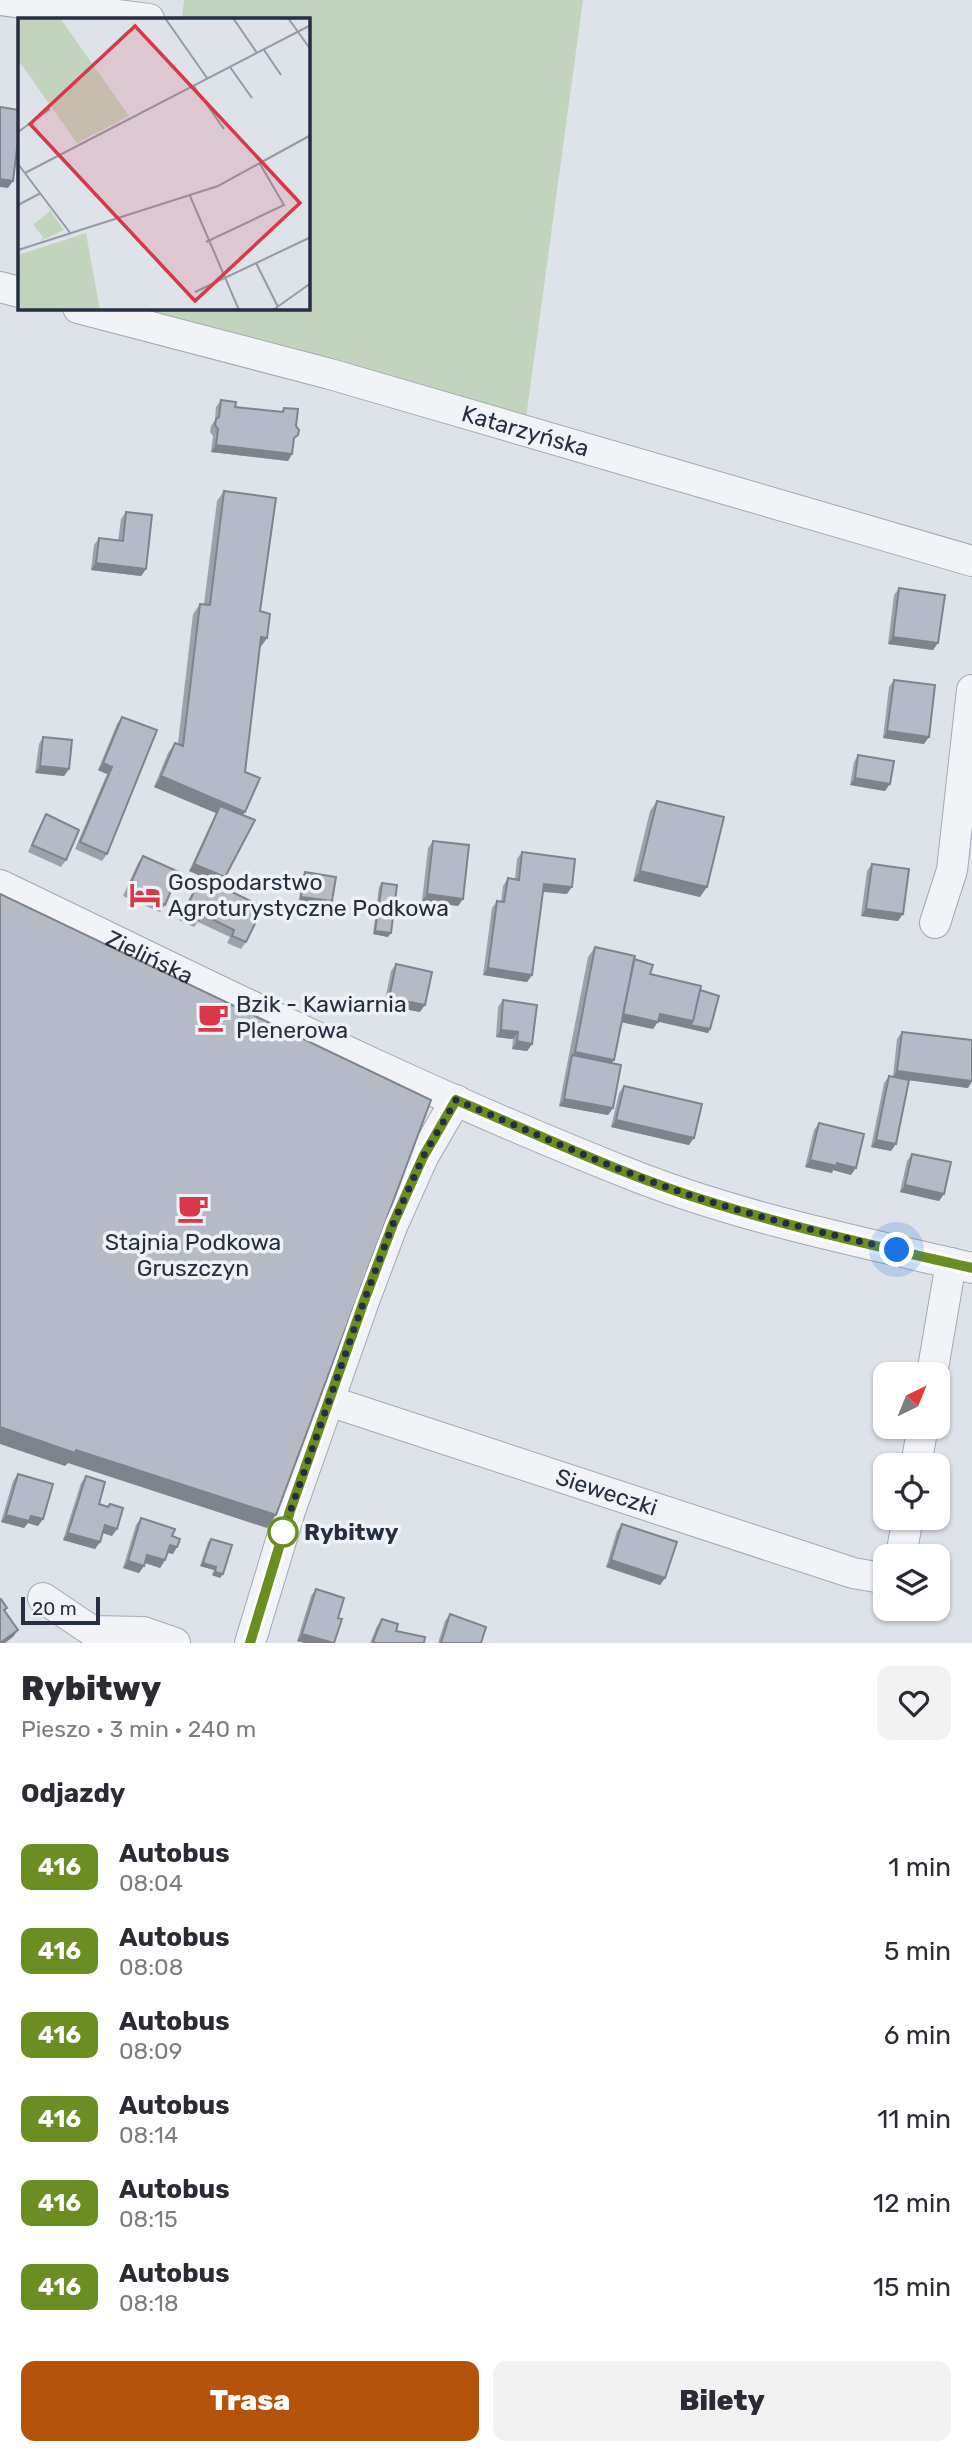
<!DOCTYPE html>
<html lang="pl">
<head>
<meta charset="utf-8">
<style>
  body { margin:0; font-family:Rubik,sans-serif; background:#f2f2f3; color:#2b2b33; height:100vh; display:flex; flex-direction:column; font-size:26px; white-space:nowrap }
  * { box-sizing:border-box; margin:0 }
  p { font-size:23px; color:#7c7c81 }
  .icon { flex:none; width:38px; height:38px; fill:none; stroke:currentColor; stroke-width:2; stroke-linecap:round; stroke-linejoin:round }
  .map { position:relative; height:1643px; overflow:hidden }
  .side { display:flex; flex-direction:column; background:#fff; flex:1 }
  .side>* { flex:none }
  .badge { padding:0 14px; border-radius:10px; font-size:24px; line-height:46px }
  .needle { width:46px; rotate:43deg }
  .fabs { position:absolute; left:873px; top:1362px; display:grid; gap:14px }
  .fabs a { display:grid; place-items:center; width:77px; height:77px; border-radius:14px; background:#fff; box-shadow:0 2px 5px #0004; font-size:35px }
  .scale { position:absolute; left:21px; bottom:18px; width:79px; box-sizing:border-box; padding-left:7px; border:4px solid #262f41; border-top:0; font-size:19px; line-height:24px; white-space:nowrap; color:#262f41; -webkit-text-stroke:5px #eef1f6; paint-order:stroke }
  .you { position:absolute; width:35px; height:35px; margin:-18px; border:5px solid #fff; border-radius:50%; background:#1a73e8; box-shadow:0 0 0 10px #1a73e833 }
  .map>.badge { position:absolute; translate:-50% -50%; box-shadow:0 0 0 4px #fff }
  h2 { padding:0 21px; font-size:26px; line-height:63px }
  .round { display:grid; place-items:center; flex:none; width:74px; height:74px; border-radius:14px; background:#f2f2f3 }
  .head { display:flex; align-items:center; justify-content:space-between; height:119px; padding:0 21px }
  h1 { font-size:33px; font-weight:800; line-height:52px }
  .cta { display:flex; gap:14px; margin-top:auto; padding:14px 21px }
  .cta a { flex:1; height:80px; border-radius:14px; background:#b45309; color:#fff; font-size:28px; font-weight:800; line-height:80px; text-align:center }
  .cta a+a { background:#f2f2f3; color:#2b2b33 }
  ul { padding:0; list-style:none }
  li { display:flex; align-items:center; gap:21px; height:84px; padding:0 21px }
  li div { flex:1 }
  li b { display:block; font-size:26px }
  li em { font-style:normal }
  li .badge { min-width:77px; font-weight:700; text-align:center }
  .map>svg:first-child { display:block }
</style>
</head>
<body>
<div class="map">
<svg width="972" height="1643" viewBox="0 0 972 1643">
  <rect width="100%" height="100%" fill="#dee2e9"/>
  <path fill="#c3d4be" d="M184,0H583L526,418L143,313V308H308V19H182Z"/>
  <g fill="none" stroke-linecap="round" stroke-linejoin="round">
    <defs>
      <g id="street">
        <path d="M0,0L149,19"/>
        <path d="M0,287L19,292"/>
        <path id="s1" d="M78,308L330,374L972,561"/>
        <path id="s2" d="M0,885C211,986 422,1093 640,1178C747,1219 861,1242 972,1268"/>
        <path d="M935,923L952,870L972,690"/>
        <path d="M932,1374L951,1263"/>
        <path id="s3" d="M329,1401L853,1573L882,1578L886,1575"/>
        <path d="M916,1465L923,1426"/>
        <path d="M901,1556L908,1517"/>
        <path d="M43,1598L92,1631L143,1632L175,1643"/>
        <path d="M250,1643L290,1511L364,1301L393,1224L423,1157L456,1100"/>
      </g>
    </defs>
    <use href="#street" stroke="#a3a9b3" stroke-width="32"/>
    <use href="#street" stroke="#f1f3f7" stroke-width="30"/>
  </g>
  <path fill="#9ca1aa" d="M221,400L235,407L281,412L284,408L294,442L292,454L288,461L211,452L213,436L210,432L211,426L215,420L216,407Z
    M224,491L260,611V648L245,772L243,815L225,877L220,884L189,871L216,813L154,787L168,753L175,743H178L193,614L200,604H204L217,501Z
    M126,512L146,569L141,576L91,570L94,545L99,538L118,541L121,519Z
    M899,588L933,650L888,644L894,595Z
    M894,680L924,744L883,738L889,687Z
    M122,717L107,854L102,861L75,849L107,774L98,770L117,724Z
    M43,737L69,769L64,776L35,773L39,744Z
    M858,755L885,791L850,785L854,762Z
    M657,801L700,897L633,881L650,811Z
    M46,814L66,860L61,867L28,852L42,821Z
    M433,841L463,899L458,906L422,901L428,848Z
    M522,852L567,894L543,892L532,975L527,982L483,975L492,908L497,901L501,902L503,886L508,878L515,879L517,859Z
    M143,856L165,905L160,912L123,896L138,863Z
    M872,864L898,921L861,916L867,871Z
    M305,872L332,901L329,905L299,900L302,876Z
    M201,877L246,942L241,949L227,943L230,937L198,922L194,927L179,920L196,884Z
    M382,883L388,937L373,934L379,887Z
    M595,947L634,959L650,974L700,990L710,1029L708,1033L658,1021L653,1029L621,1022L611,1063L613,1108L608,1115L559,1106L588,957Z
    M396,964L420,1012L384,1005L391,971Z
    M503,1000L532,1044L527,1051L512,1049L513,1039L496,1037L498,1007Z
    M902,1032L968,1088L909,1080L896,1144L891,1151L871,1147L884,1083L889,1076L893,1077L897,1039Z
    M624,1086L689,1145L611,1127L619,1093Z
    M819,1123L851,1175L833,1170L832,1173L805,1167L814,1130Z
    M912,1154L944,1194L939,1201L900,1192L907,1161Z
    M18,1474L43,1519L38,1526L28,1523L24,1528L1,1522L13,1481Z
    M86,1476L99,1504L108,1507L110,1504L112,1536L102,1533L100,1542L95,1549L63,1540L81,1483Z
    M141,1518L172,1536L173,1554L167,1553L165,1560L160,1568L145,1563L139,1573L123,1568L136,1525Z
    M622,1524L665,1578L660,1585L606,1567L617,1531Z
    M211,1539L223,1574L220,1578L212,1575L214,1570L200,1566L208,1542Z
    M316,1589L338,1618L334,1643H305L297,1641L311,1596Z
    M450,1614L481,1643H438L445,1621Z
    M382,1619L396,1631L424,1643H370L377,1626Z"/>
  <path fill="#7f838b" d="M0,179L13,181L8,188L0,187Z
    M216,445L292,454L288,461L211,452Z
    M96,563L146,569L141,576L91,570Z
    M261,637L267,638L260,648Z
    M893,637L938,643L933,650L888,644Z
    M887,731L929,737L924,744L883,738Z
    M103,763L112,767L107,774L98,770Z
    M40,766L69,769L64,776L35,773Z
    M161,776L245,812L238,822L220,806L216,813L154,787Z
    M855,778L890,784L885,791L850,785Z
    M194,864L225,877L220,884L189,871Z
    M640,871L707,887L700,897L633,881Z
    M544,884L572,887L567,894L539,891Z
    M427,894L463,899L458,906L422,901Z
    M301,897L332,901L329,905L299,900Z
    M866,909L903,914L898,921L861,916Z
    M375,931L391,933L388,937L373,934Z
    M488,968L532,975L527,982L483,975Z
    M389,998L425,1005L420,1012L384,1005Z
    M621,1014L658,1022L653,1029L616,1021Z
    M660,1014L693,1021L710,1029L708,1033L655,1021Z
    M501,1030L518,1032L513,1039L496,1037Z
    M517,1041L532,1044L527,1051L512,1049Z
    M575,1052L614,1060L607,1070L572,1055Z
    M897,1071L972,1081L968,1088L892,1078Z
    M564,1099L613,1108L608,1115L559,1106Z
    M616,1120L694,1138L689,1145L611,1127Z
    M876,1140L896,1144L891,1151L871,1147Z
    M810,1160L837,1163L856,1168L851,1175L833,1170L832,1173L805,1167Z
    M905,1185L944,1194L939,1201L900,1192Z
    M0,1427L76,1450L276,1515L267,1528L68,1463L65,1466L0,1444Z
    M6,1515L31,1516L43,1519L38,1526L28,1523L24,1528L1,1522Z
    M105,1525L117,1529L112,1536L100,1532Z
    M68,1533L100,1542L95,1549L63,1540Z
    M170,1545L177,1547L173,1554L165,1552Z
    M147,1555L165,1560L160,1568L143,1562Z
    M611,1560L665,1578L660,1585L606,1567Z
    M128,1561L144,1566L139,1573L123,1568Z
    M203,1563L216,1567L214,1570L200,1566Z
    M215,1572L223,1574L220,1578L212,1575Z
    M18,1630L13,1637L5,1643H0Z
    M302,1634L332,1643H305L297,1641Z"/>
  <path fill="#b5bbc6" stroke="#7f838b" stroke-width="2" d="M0,107L19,110V132L13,181L0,179Z
    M221,400L236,402L235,407L283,412L284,408L298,409L296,426L299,430L298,435L294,438L292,454L216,445L218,429L215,425L216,419L219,417Z
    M224,491L276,498L260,611L270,614L267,638L261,637L245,772L260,778L245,812L161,776L175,743L183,746L200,604L210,605Z
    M126,512L152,515L146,569L96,563L99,538L123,541Z
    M899,588L945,595L938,643L893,637Z
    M894,680L935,685L929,737L887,731Z
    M122,717L157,730L107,854L80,842L112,767L103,763Z
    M43,737L72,740L69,769L40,766Z
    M858,755L894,761L890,784L855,778Z
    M657,801L724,817L707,887L640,871Z
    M220,806L255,820L225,877L194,864Z
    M46,814L79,830L66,860L32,845Z
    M433,841L469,845L463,899L427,894Z
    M522,852L575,859L572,887L544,884L532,975L488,968L497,901L504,902L508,878L519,880Z
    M143,856L179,872L165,905L128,889Z
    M872,864L909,869L903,914L866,909Z
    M305,872L336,877L332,901L301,897Z
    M201,877L263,907L246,942L232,936L234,930L202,914L199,920L184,913Z
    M382,883L397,885L391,933L375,931Z
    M0,894L431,1100L276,1515L76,1450L75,1453L0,1427Z
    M595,947L635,956L614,1060L575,1052Z
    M634,959L653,965L650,974L701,986L693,1021L660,1014L658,1022L623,1014Z
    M396,964L432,972L425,1005L389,998Z
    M700,990L719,996L710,1029L690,1025L693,1021Z
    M503,1000L537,1005L532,1044L517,1041L518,1032L501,1030Z
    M902,1032L972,1040V1081L897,1071Z
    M572,1055L621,1065L613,1108L564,1099Z
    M889,1076L909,1080L896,1144L876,1140Z
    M624,1086L702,1104L694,1138L616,1120Z
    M819,1123L864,1134L856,1168L837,1163V1166L810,1160Z
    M912,1154L951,1162L944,1194L905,1185Z
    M18,1474L53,1484L43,1519L31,1516L29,1521L6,1515Z
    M86,1476L105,1482L99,1504L108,1507L110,1504L123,1508L117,1529L105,1525L100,1542L68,1533Z
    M141,1518L175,1529L172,1536L180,1539L177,1547L170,1545L165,1560L147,1555L144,1566L128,1561Z
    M622,1524L677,1542L665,1578L611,1560Z
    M211,1539L232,1545L223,1574L215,1572L216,1567L203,1563Z
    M316,1589L344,1598L338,1618L342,1619L334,1643L302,1634Z
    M1,1599L7,1608L4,1610L18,1630L0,1643V1600Z
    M450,1614L486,1627L481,1643H441Z
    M382,1619L398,1624L396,1631L425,1637L424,1643H377L373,1642Z"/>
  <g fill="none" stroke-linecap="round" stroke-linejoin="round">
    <defs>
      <path id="line" d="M250,1643L290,1511L364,1301L393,1224L423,1157L456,1100C541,1136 625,1176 713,1203C798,1229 885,1248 972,1268"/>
    </defs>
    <use href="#line" stroke="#fff" stroke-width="16"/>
    <use href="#line" stroke="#6b8e23" stroke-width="10"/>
    <path stroke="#262f41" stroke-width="7" stroke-dasharray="0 12.6" d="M283,1532L364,1301L393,1224L423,1157L456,1100C518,1126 579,1154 642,1178C725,1210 811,1230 897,1250"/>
  </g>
  <defs>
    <symbol id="hotel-bare" viewBox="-9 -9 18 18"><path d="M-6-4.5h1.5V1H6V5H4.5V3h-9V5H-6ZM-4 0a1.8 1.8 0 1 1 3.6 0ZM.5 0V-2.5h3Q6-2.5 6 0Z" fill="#d9384a" stroke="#eef1f6" stroke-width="2.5" paint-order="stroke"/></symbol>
    <symbol id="cafe-bare" viewBox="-9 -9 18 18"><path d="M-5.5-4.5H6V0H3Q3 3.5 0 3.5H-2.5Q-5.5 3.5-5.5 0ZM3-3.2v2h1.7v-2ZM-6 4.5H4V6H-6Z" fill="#d9384a" stroke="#eef1f6" stroke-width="2.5" paint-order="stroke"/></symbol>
  </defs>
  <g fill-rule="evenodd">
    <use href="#hotel-bare" x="123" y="873" width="44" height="44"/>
    <use href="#cafe-bare" x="191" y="995" width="44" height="44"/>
    <use href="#cafe-bare" x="171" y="1186" width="44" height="44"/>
  </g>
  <circle fill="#fff" stroke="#6b8e23" stroke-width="3.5" cx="283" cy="1532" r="14"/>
  <g text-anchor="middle" stroke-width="7" stroke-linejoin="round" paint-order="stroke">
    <g font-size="23" fill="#262f41" stroke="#eef1f6">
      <text dy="8" stroke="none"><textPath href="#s1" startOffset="464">Katarzyńska</textPath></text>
      <text dy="8" stroke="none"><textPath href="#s2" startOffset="166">Zielińska</textPath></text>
      <text dy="8" stroke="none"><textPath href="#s3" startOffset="292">Sieweczki</textPath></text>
    </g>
    <g font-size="23" fill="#262f41" stroke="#eef1f6" text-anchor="start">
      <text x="168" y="890">Gospodarstwo<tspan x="168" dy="26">Agroturystyczne Podkowa</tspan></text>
      <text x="236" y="1012">Bzik - Kawiarnia<tspan x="236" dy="26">Plenerowa</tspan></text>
      <text x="193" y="1250" text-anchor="middle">Stajnia Podkowa<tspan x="193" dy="26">Gruszczyn</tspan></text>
    </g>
    <g font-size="23" font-weight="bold" fill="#262f41" stroke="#eef1f6" text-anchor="start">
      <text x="304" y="1540">Rybitwy</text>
    </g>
  </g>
  <g transform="translate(18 18)">
    <rect width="292" height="292" fill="#dee2e9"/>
    <path d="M0,0H42L111,98L59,125L0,42ZM25,182L46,212L22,223L25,219L15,207L32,193ZM68,215L82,292H0V237Z" fill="#c3d4be"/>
    <path fill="none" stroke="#949aa6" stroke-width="2" d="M147,0L189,60M215,0L239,35M270,0L293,32M246,32L263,57M212,49L234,80M175,67L206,111M0,114L32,91M0,146L53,216M7,155L293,7M172,178L221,292M0,187L23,175M188,224L266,187L242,146M0,232L200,168L293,117M238,245L260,289M177,274L293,219M137,292H163M255,292L293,265"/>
    <path fill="#d9384a" fill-opacity="0.15" stroke="#d9384a" stroke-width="3.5" d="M117,8L282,185L177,283L12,106Z"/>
    <rect width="292" height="292" fill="none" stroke="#262f41" stroke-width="3.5"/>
  </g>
</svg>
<div class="fabs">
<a><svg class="needle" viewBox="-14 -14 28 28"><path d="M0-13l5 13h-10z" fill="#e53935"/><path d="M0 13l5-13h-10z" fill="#7c7c81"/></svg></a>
<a><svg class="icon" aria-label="locate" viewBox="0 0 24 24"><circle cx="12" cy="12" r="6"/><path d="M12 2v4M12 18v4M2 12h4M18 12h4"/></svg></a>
<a><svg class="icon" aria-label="layers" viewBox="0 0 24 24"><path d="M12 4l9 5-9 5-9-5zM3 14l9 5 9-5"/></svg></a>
</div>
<div class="scale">20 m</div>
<div class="you" style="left:897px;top:1250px"></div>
</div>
<section class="side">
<div class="head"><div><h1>Rybitwy</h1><p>Pieszo · 3 min · 240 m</p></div><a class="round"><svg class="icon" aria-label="heart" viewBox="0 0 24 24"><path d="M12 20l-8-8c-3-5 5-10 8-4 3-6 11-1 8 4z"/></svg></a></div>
<h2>Odjazdy</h2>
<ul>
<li><span class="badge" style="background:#6b8e23;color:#fff">416</span><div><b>Autobus</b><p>08:04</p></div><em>1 min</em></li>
<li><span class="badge" style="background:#6b8e23;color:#fff">416</span><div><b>Autobus</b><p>08:08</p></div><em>5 min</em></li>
<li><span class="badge" style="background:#6b8e23;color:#fff">416</span><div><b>Autobus</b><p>08:09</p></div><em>6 min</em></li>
<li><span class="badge" style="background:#6b8e23;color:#fff">416</span><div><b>Autobus</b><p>08:14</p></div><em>11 min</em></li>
<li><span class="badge" style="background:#6b8e23;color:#fff">416</span><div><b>Autobus</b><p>08:15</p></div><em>12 min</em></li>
<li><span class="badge" style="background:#6b8e23;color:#fff">416</span><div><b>Autobus</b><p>08:18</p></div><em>15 min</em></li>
</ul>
<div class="cta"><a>Trasa</a><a>Bilety</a></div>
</section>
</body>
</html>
